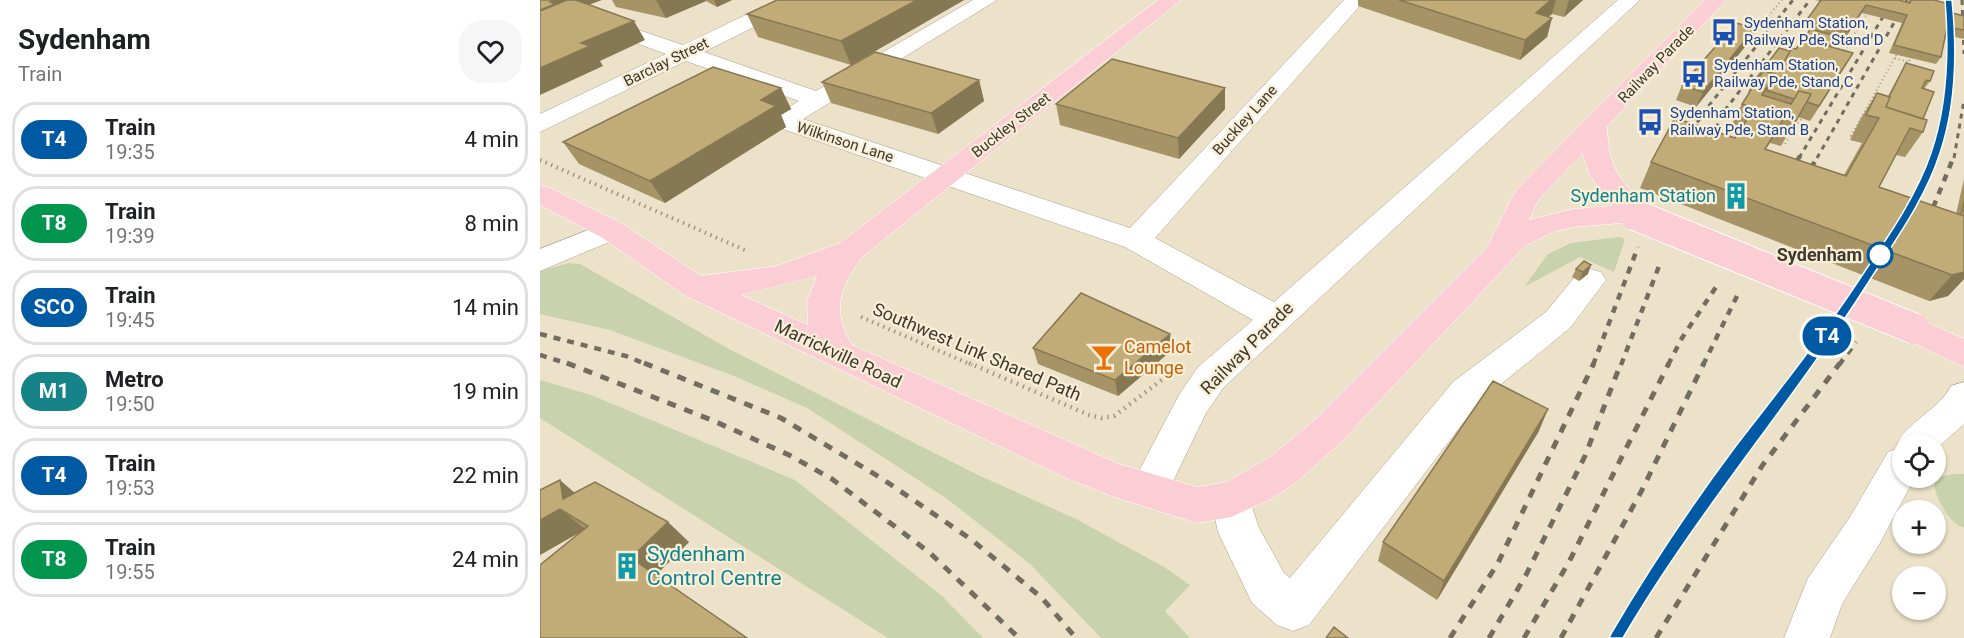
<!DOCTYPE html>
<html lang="en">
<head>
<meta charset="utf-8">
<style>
  body { margin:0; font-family:Roboto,sans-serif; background:#f6f6f6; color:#202124; height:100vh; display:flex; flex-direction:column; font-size:22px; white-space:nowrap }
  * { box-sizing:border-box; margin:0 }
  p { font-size:20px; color:#757577 }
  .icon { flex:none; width:33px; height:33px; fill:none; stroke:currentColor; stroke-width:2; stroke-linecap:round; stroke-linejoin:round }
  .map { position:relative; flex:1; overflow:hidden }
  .drawer { display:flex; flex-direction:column; background:#fff; width:540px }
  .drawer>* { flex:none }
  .badge { padding:0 12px; border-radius:20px; font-size:21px; line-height:39px }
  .buttons { position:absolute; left:1352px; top:434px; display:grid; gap:12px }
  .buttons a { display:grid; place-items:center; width:54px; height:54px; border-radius:50%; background:#fff; box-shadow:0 2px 4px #0004; font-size:30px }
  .map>.badge { position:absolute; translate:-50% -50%; box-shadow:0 0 0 3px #fff }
  .round { display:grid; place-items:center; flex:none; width:63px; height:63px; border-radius:24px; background:#f6f6f6 }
  .overview { display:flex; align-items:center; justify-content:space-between; height:102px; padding:0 18px }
  h1 { font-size:28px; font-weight:700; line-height:45px }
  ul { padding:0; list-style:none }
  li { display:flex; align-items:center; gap:18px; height:75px; margin:0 12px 9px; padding:0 6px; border:3px solid #e0e0e0; border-radius:24px }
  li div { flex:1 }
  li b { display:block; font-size:22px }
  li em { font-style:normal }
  li .badge { min-width:66px; font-weight:700; text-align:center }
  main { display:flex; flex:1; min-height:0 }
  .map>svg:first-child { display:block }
</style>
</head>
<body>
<main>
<section class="drawer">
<div class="overview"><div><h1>Sydenham</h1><p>Train</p></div><a class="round"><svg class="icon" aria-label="heart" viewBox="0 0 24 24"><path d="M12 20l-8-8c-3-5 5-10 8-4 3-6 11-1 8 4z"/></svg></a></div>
<ul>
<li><span class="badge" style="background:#005aa3;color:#fff">T4</span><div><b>Train</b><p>19:35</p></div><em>4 min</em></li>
<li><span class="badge" style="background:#00954c;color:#fff">T8</span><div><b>Train</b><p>19:39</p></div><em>8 min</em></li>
<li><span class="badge" style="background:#005aa3;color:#fff">SCO</span><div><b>Train</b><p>19:45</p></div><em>14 min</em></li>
<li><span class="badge" style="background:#168388;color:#fff">M1</span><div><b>Metro</b><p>19:50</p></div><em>19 min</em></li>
<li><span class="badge" style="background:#005aa3;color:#fff">T4</span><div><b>Train</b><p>19:53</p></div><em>22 min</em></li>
<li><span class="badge" style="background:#00954c;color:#fff">T8</span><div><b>Train</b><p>19:55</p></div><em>24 min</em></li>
</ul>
</section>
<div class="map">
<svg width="1424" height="638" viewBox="0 0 1424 638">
  <rect width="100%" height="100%" fill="#ece2c9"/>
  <path fill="#c8d2ac" d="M1079,237L1085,239L1074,272L1040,257L984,287L1008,254L1031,243Z
    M29,263L40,264L189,349L436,474L536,519L624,567L650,585L625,611L650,638H561L490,564L406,498L267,408L194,376L70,330L0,314V271Z
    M0,380L51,395L255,480L402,596L443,638H348L0,418Z
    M1414,474H1424V528C1409,523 1396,499 1394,484L1399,477Z"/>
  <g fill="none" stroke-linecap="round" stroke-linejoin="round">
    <defs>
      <path id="minor" d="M237,0H263L260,4L164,52L276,91L433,0H457L263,119L590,228L804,0H825L615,238L734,302L1078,0H1100L684,387L666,413L623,502L609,507L595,502L589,490L639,395L658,367L713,320L585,247L234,126L231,121L234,116L259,101L146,61L0,132V114L126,54L55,28L52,24L55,20H69L143,45Z
        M71,221L81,223L86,230L81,237L0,271V249Z
        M1050,269L1061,272L1066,280L1030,328L939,402L769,625L753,631L737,625L712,603L678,532L671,499L677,486L691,481L705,486L719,528L744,573L750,578L913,382L1006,312L1039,272Z
        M1424,382V424L1395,450V444H1362V477H1375L1340,543L1302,604L1290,638H1244L1268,578L1310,517L1348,452L1359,448L1357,444C1369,420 1399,410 1411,386Z"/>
      <path id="major" d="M618,0H641L322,257C300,286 291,312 312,345L579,464L657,487L687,482L730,457L776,419L946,249L976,190L1165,0H1186L1067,127C1069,178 1084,177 1109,215L1105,221L1033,227L1013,232L985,246L802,441L758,481L731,499L691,517L657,523L574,497L526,478L144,295L61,237L0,205V186L10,188L81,223L161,276L237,266L300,243ZM1042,153L1050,175L1072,206L1033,209L989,220L999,199ZM277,276L267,301L268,325L201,295Z
        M1375,317L1424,339V367L1363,338L1358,329L1363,320Z"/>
    </defs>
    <use href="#minor" stroke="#aaa189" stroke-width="1"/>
    <use href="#major" stroke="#fff" stroke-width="1"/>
    <path stroke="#9e9784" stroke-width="2" stroke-dasharray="1 3" stroke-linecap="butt" d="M1210,37L1242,0
      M1302,54L1328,12
      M1355,58L1369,62L1371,55
      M1140,123L1155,103
      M1315,137L1311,136L1358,52
      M1238,141L1245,144L1263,116"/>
    <path stroke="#9e9784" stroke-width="4" stroke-dasharray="1.5 4.5" stroke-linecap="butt" d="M0,160L207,251
      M321,317L432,365"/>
    <path stroke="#9e9784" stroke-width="4.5" stroke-dasharray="1.5 5" stroke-linecap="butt" d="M429,363L549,415L562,418L574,416L627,376"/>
    <use href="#minor" fill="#fff" fill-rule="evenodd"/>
    <use href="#major" fill="#fbcdd4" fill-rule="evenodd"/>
    <path stroke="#736d5f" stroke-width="3" stroke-dasharray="5 5" stroke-linecap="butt" d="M1422,0L1424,54
      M1146,139L1167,108L1253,0
      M1167,146L1185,110L1270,0
      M1259,158L1353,0
      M1277,158L1367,0
      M1394,158L1407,95L1409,0
      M1414,158L1424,100"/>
    <path stroke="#736d5f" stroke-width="4.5" stroke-dasharray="7 7" stroke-linecap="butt" d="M1250,172L1260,156
      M1264,180L1278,156
      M1366,214L1394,156
      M1388,220L1414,156
      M0,334L86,356L108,365
      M0,355L32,365
      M1053,365L1098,247
      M1081,365L1121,261
      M1128,365L1142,338L1178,284
      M1163,365L1199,292
      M1265,365L1291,331
      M1299,365L1316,342"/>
    <path stroke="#736d5f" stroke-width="5" stroke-dasharray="9 9" stroke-linecap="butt" d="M27,363L174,421L249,455L292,479L390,553L479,638
      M104,363L241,418L341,478L432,540L502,598L536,638
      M910,638L958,563L1054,363
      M949,638L986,575L1045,456L1081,363
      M984,638L1029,562L1129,363
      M1021,638L1102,490L1164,363
      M1078,638L1152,520L1266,363
      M1116,638L1222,466L1300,363"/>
    <defs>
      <path id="major-bridge" d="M1095,215L1375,329"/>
    </defs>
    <use href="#major-bridge" stroke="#fff" stroke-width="32" stroke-linecap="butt"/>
    <use href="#major-bridge" stroke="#fbcdd4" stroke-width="30"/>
  </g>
  <path fill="#a69467" d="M72,0H192L177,7L166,1L126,18L76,7Z
    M237,0H424L311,65L218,37L207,14Z
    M818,0H1043L1024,17L1012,14L1008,17L1012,18L1007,37L980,60L818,6Z
    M1274,0H1359L1368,2L1369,0H1394L1409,12L1424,16V39L1406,35L1401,57L1396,64L1349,53L1362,23L1322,13L1304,40L1297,38L1291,47L1313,53L1270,121L1258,117L1241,146L1230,143L1226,149L1304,175L1322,143L1310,140L1321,118L1337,93L1348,96L1366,63L1390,81L1384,89L1383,132L1365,157L1356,155L1339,187L1416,214L1424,179V279L1408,296L1389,301L1100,188L1111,162L1195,138L1199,133L1189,130L1202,104L1209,92H1208L1212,84L1250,51L1256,49L1265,39L1269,30L1262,28L1266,21L1280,1Z
    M1208,43L1156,107L1136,100L1142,85Z
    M439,80L444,101L398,134L291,103L282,82Z
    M241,88L251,109L241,115L246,127L125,203L39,164L23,142Z
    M685,88V109L639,159L520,125L516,104Z
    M1036,269L1048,274L1039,281L1032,277Z
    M630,334L632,350L578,396L498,364L493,348Z
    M999,431L897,600L838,561L843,542Z
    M0,490L35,493L149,542L116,575L39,533L0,555Z"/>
  <path fill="#877854" d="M15,0H62L22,15L0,28V10L10,2Z
    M116,0H165L166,1L126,18Z
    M174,0H192L177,7Z
    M377,0H424L311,65L301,41Z
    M1011,0H1016L1012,14L990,32L996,13Z
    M1029,0H1043L1024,17Z
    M1012,18L1007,37L980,60L985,40Z
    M94,21L105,40L60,61L63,66L0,95V68L41,43Z
    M1215,28L1208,43L1156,107L1163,92Z
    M1313,53L1304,68L1270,121L1279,106Z
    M439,80L444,101L398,134L391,113Z
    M241,88L251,109L241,115L246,127L125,203L110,181L221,100Z
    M685,88V109L639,159L638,138Z
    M1051,265L1048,274L1039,281L1043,272Z
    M1424,272V279L1408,296L1389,301L1412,275Z
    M630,334L632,350L578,396L575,380Z
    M1008,409L999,431L897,600L904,581Z
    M20,480L44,501L23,499Z
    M20,509L45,529L0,555V520Z
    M128,522L149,542L114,577L91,558Z"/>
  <path fill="#c1ac78" stroke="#877854" stroke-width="1.5" d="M0,0H15L10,2L15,4L0,10Z
    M27,0H36L94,21L41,43L50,46L0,68V11Z
    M237,0H377L301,41L207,14Z
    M859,0H1011L996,13L1012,18L985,40Z
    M1281,0H1359L1370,3L1371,0H1394L1409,4V12L1424,16V30L1407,27L1401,57L1354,45L1367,15L1326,5L1308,32L1266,21Z
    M1196,23L1215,28L1163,92L1142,85Z
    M1270,29L1297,36L1289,46L1265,39Z
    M1263,39L1313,53L1279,106L1267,102L1271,94L1259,91L1254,99L1226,90L1234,78L1233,77L1235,74L1232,73L1237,68L1240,69L1252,48L1256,49Z
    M1239,48L1250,51L1240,69L1237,68L1232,73L1223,71L1214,85L1212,84Z
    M335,52L439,80L391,113L282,82Z
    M572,59L685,88L638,138L516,104Z
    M1366,63L1394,71L1390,81L1386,80L1382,88L1394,92L1383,119L1346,107L1350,97H1349Z
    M173,67L241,88L221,100L236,106L110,181L23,142Z
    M1223,71L1235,74L1222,95L1251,104L1259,91L1271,94L1256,121L1244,118L1225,149L1306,176L1339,118L1326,115L1337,93L1350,97L1346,107L1387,120L1383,132L1370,128L1339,187L1424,216V272L1412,275L1111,162L1135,118L1195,138L1214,108L1202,104Z
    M1424,202V216L1421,215Z
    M1044,261L1051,265L1043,272L1036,269Z
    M541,293L630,334L575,380L493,348Z
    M953,381L1008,409L904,581L843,542Z
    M20,480L23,499L55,482L128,522L91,558L207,638H0V565L48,526L20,509L0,520V490Z
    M794,627L808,638H786Z"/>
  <path fill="#005aa3" stroke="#fff" stroke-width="1.5" d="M1405,0H1412C1417,49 1416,106 1400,153C1385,200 1354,242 1328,283C1250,406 1154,516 1083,638H1069L1072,632C1109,569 1151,506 1195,447C1237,393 1279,340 1317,283C1344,242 1375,200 1391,153C1407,106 1409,49 1405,0Z"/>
  <defs>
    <symbol id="bus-bare" viewBox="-9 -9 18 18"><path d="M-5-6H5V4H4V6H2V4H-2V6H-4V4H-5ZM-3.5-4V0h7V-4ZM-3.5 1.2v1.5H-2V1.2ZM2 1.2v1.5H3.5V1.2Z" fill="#1a4fb4" stroke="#faefd6" stroke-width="2.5" paint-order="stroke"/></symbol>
    <symbol id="building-bare" viewBox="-9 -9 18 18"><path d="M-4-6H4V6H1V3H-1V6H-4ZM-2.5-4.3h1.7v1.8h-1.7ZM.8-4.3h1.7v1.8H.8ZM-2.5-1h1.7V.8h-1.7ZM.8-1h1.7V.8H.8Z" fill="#0f9aa8" stroke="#faefd6" stroke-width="2.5" paint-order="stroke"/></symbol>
    <symbol id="bar-bare" viewBox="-9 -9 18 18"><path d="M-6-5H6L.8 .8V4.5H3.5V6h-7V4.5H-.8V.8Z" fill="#e8710a" stroke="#faefd6" stroke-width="2.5" paint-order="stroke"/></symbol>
  </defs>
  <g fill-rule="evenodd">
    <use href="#bus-bare" x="1165" y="13" width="38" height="38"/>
    <use href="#bus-bare" x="1135" y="55" width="38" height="38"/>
    <use href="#bus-bare" x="1091" y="103" width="38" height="38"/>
    <use href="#building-bare" x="1177" y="177" width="38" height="38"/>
    <use href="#bar-bare" x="545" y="338" width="38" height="38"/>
    <use href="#building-bare" x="68" y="547" width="38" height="38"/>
  </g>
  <circle fill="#fff" stroke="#005aa3" stroke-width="3" cx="1340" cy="255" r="12"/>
  <g text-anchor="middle" stroke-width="4.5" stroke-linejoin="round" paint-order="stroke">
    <g font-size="15" fill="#164399" stroke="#faefd6" text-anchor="start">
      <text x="1204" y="28">Sydenham Station,<tspan x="1204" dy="17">Railway Pde, Stand D</tspan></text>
      <text x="1174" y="70">Sydenham Station,<tspan x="1174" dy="17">Railway Pde, Stand C</tspan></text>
      <text x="1130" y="118">Sydenham Station,<tspan x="1130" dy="17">Railway Pde, Stand B</tspan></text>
    </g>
    <g font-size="15" fill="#3e3a30" stroke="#faefd6">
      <text transform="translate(126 62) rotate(-26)" y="5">Barclay Street</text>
      <text transform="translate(1116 64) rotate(-46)" y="5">Railway Parade</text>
      <text transform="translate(705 120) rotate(-48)" y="5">Buckley Lane</text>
      <text transform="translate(471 125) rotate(-38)" y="5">Buckley Street</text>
      <text transform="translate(305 142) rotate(18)" y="5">Wilkinson Lane</text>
    </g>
    <g font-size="18" fill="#0d838f" stroke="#faefd6" text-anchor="end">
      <text x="1176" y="202">Sydenham Station</text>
    </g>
    <g font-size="18" font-weight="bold" fill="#3e3a30" stroke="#faefd6" text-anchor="end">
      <text x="1322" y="261">Sydenham</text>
    </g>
    <g font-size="18" fill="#c56008" stroke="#faefd6" text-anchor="start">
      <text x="584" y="353">Camelot<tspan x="584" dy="21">Lounge</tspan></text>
    </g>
    <g font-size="18" fill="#3e3a30" stroke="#faefd6">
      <text transform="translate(707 348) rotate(-45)" y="6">Railway Parade</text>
      <text transform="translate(437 352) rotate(23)" y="6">Southwest Link Shared Path</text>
      <text transform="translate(298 354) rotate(25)" y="6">Marrickville Road</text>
    </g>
    <g font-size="21" fill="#0d838f" stroke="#faefd6" text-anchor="start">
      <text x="107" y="561">Sydenham<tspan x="107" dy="24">Control Centre</tspan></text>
    </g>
  </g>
</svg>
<div class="buttons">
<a><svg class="icon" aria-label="locate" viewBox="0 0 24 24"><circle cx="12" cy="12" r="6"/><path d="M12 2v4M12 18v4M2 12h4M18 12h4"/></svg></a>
<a>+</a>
<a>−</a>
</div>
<b class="badge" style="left:1287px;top:336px;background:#005aa3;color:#fff">T4</b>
</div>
</main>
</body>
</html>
